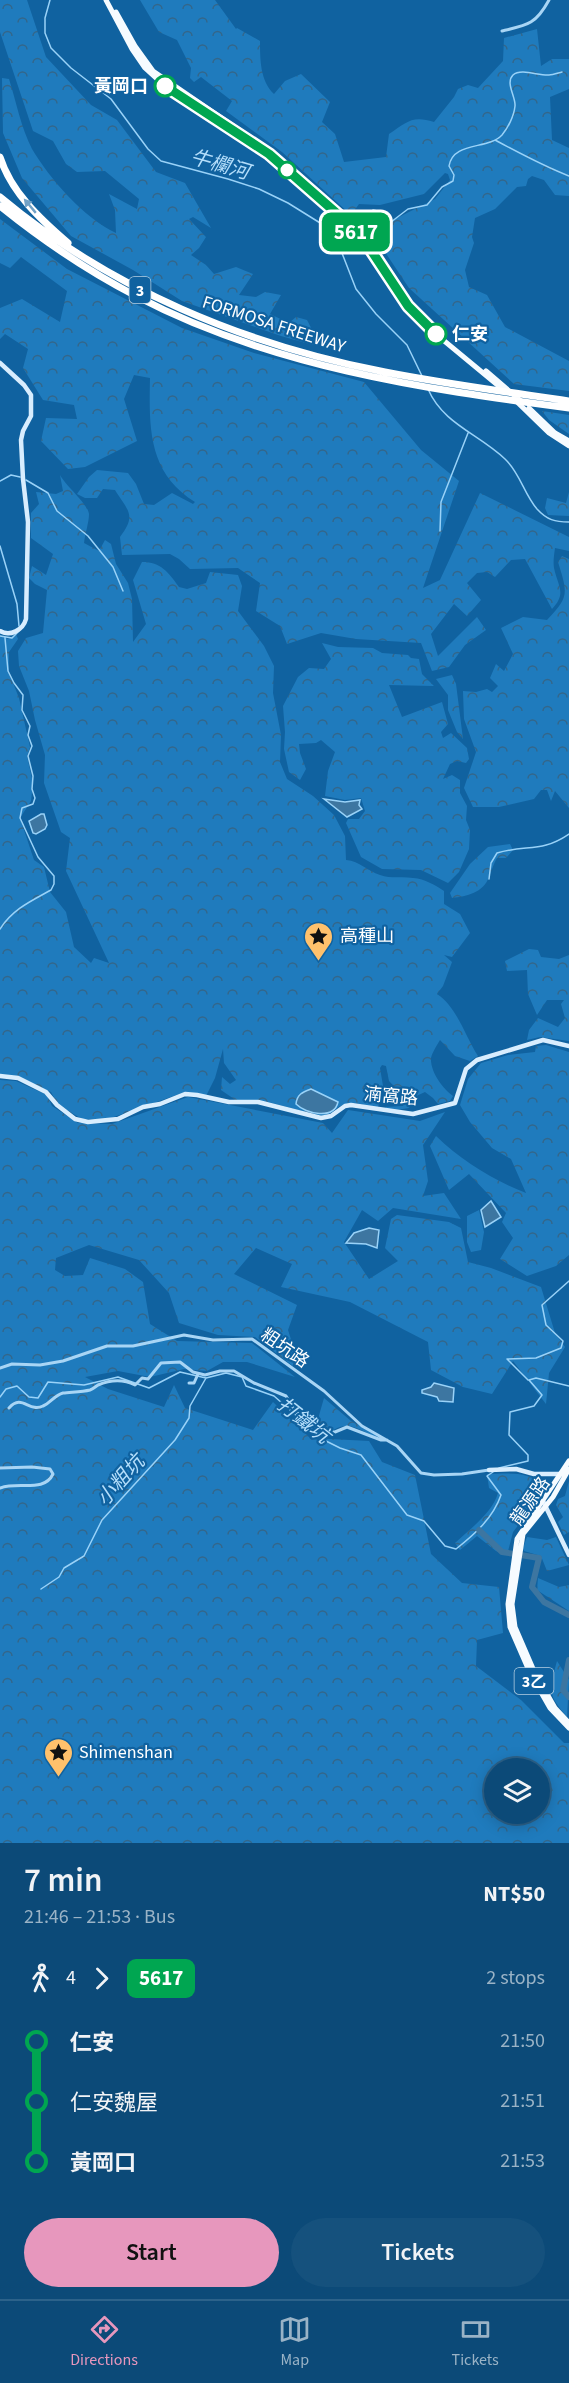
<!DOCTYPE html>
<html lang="en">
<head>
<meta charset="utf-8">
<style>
  body { margin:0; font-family:"Source Sans 3","Noto Sans TC",sans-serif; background:#15517d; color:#f1f3f6; height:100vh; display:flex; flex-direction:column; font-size:22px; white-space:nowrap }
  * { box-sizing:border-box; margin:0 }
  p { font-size:20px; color:#9ab3c6 }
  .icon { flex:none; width:33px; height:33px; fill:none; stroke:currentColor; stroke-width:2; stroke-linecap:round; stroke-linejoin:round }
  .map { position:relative; height:1843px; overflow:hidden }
  .side { display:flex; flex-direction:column; background:#0c4a78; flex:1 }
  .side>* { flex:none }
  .badge { padding:0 12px; border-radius:9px; font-size:21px; line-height:39px }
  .tools { position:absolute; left:484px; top:1758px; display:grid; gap:12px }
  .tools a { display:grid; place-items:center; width:66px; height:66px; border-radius:50%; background:#0c4a78; box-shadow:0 3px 15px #0003,0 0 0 2px #2c628a; font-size:30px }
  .map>.badge { position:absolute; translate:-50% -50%; box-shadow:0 0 0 3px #fff }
  .legs { display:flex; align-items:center; gap:9px; height:66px; padding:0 24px; font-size:20px }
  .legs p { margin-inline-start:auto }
  .head { display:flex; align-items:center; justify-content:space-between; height:102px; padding:0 24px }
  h1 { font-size:33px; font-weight:600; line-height:45px }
  .action { display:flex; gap:12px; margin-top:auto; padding:12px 24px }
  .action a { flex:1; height:69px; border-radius:36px; background:#e797bd; color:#111; font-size:24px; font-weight:600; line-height:69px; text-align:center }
  .action a+a { background:#15517d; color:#f1f3f6 }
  ul { padding:0 24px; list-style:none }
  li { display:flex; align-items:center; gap:21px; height:60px; font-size:22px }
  li i { display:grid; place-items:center; width:9px; height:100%; margin:0 8px; background:currentColor }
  li i::after { content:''; width:15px; height:15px; margin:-8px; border:4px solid; border-radius:50%; background:#0c4a78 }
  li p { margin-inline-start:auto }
  li:first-child i { background:linear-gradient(#0000 50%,currentColor 0) }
  li:last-child i { background:linear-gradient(currentColor 50%,#0000 0) }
  .dock { display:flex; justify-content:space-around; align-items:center; height:84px; border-top:2px solid #2c628a; background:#0c4a78; font-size:16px; color:#9ab3c6 }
  .dock a { display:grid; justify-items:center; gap:3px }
  .dock .selected { color:#e797bd }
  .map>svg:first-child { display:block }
</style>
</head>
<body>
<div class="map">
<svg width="569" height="1843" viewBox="0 0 569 1843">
  <defs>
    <pattern id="forest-crowns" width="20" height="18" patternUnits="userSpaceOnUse" patternTransform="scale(1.5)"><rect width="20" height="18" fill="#1f7bbd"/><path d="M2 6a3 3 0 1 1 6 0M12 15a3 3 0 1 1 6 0" fill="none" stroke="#33668a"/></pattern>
  </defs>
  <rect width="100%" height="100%" fill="#1062a0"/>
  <path fill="url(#forest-crowns)" fill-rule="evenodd" d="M0,0H27L46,57L91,105L117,120L156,172L185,183L211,228L193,217L189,219L206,237L199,248L191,255L206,265L214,274L236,267L253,274L239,295L256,297L265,292L281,295L270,314L289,323L296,317L307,320L319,343L313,345L281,336L182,301L133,270L71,236L22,178L3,133L2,78L9,79C16,101 21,128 32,149C49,178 85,219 116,233L115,210L109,194L137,209L139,199L105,171L77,172L66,164L53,141L33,131L0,32Z
    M140,0H215L236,29L237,28L260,41C260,59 260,81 274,94L285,81L301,74L330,102L322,122L335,134L344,162L386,157L389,134C407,122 412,115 434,122L454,97L458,89L468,85L478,88L503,61L504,38L537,29L541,66L552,59H569V89L550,97L552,140L569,148V196L555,195L544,180L532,176L528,179L526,186L517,187L495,209L475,218L472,237L474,243L465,270L469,287L487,295L505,327L569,361V391L514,384L409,288L367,225L373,215H380L383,221L387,223L435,199L450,180L448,174L445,173L424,194L380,205L359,204L351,215L282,152L226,111L232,101L201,77L194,82L190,78L191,68L177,40L159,32Z
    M0,219L67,269L182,328L254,353L364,382L421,450L459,481L423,588L440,580L480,493L569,537V551L555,548C554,555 553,562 554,568C558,587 567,593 552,609L525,559L511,560L495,577L487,572L477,573L467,583L481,600L467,616L454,604L431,634L438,656L477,617L486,630L465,645L449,667L432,671L421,643L356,639L321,633L287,644L280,626L256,611L260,583L238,568L190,569L179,559L170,554L122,555L120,537C137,515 128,511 115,490L103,489L97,498H85L77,494L89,477L97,470L128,473L136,484L144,504L154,505L172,493L193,504L195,502C148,473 149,428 150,378L134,375L124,399L137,441L85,467L68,469L41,441L46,418L77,419L74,405L43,400L23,368L28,349L5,334L0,339V308L22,299L60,322L67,291L21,257L10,268L0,263Z
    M542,411L569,415V434L549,420Z
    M60,475C65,485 88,504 89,514C89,522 85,534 84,543L99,551L105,540L111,544L116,564L128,583L132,599L133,642L146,624L133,580L142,562C161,562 168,572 179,587L187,589L206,583L210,572L238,575L242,586L238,611L264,646L274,666L273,693L281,735L280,762L287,779L313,796L334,815L345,836L346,860C360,861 367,871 380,875C391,879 402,876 413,878C425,879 435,885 444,891V904L460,914L470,933L452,957L444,955L452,962L443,986L437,994C457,1007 465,1036 478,1056L470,1061L455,1056L440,1040C437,1045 432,1053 431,1058C430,1072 443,1089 453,1096L450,1101L438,1104L433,1098L425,1092L414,1097L409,1108L390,1111L385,1107L403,1106L406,1099L389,1081L386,1066L382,1065L380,1068L384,1092L377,1109C367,1106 352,1100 343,1105C334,1108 332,1115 322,1116L268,1102L237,1101L221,1090L222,1077L230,1084L236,1080L224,1063L223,1049L215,1078L206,1096L185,1092L108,1119H82L58,1105L51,1092L16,1076L0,1074V635L8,639L16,634L18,639L9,652V673L19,698L30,747L27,756L33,783L31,801L20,818L34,860L44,867L50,892L66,912L74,947L91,963L94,958L109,963L66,871L70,838L61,832L44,783L45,755L35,720L29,691L19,666L18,651L26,638L43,633L47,590L35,584L29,578L32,566L46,575L53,554L31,538V513L39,504L36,492L56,494L63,491Z
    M569,492V516L548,515L545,508L547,498L566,503Z
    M562,556L569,559V808L555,791L551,801L547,790H541L534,799L499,807H473L464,788L476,752L464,719L463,691L476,692L487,689L492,692L498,686L490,678L496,664L504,671L513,654L501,628L523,617L547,620C569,597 568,594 558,562Z
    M322,643L338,647L373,648L382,653L408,655L411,658L419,659L422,674L434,686L389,685L402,717L442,702L448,724L441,732L443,738L451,733L467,748L469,759L466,763L457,761L450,764L443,779L452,775L460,780V793L467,806L466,820L470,830L469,849L459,872L448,883L421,870L382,869L361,857L346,823L348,819H359L365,811L361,798L345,800L325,796L328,771L335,752L321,740L316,743L299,744L300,753L306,769L300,780L289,772L284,749L285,732L283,706L298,677L309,668L324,669L331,659Z
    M452,675L456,684L463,739L457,732L448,710V695L436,679Z
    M510,844L513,850L506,858H497C493,865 492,870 489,877C483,893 467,896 452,898L450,893L470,864L488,847Z
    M529,949L538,950L541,957L559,959L569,955V1041L540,1037L527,1040L529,1030L538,1018L558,1027L565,1018L561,1004L564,1000H547L537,1015L528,994L527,970L507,971L505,961Z
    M546,1045L569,1052V1255L556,1266L527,1276L500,1259L513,1238L502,1222L506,1213L469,1174L449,1190L430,1146L436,1136C462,1161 493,1180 526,1193L511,1159L492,1148L470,1122L460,1105L468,1079L481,1063L508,1055L535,1052L536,1046Z
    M0,1080L16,1081L47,1095L52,1106L78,1123L112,1124L188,1097L323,1123L332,1133L348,1110L420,1121L445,1112L423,1145L428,1181L423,1196L444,1193L461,1219L393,1208L378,1221L362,1210L344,1242L369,1279L398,1261L385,1248L391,1219L397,1215L449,1222L461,1228L468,1262L491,1268L541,1287L555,1333L565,1347L549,1373L546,1404L513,1361L492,1394L463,1387L431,1370L428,1342L350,1302L281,1287L292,1264L256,1248L234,1274L297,1305L288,1330L295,1352L293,1366L255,1337L218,1335L179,1323L169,1293L139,1260L89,1245L56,1258L55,1270L65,1276L83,1275L90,1258L125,1269L143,1282L150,1324L177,1341L252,1343L295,1377L247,1362H223L207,1371L184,1369L150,1377L118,1371L85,1377L108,1389L164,1407L174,1385L185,1408L253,1430L273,1402L310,1438L369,1441L382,1462L415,1475L431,1554L462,1583L499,1587L503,1633L477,1640L476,1666L521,1700L564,1743H569V1843H0ZM495,1768H540V1814H495Z
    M479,1210L484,1232L481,1250L471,1252L467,1242V1216Z
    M324,1398L351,1421L379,1435V1438C369,1435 359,1427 348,1426C333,1425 335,1437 316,1426Z
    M487,1474C499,1474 515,1472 527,1476C535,1478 540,1483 549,1485L513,1532L507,1555L496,1551L477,1536L460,1550L455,1543C469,1530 493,1512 498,1493L489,1488Z
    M569,1481V1532L564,1535L558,1522L563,1517L556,1505L558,1499L565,1496Z
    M527,1537L547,1540L556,1537L569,1565L547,1571L541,1556L524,1551L523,1548Z
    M538,1578L559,1587L569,1585V1611L537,1590Z
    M557,1661L569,1680L567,1717C547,1693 549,1691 557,1661Z"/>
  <path fill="#3d76a1" stroke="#99d2f8" stroke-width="1.5" d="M324,799L345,802L360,800L359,805L362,809L347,817Z
    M41,814H44L47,825L45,829L36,834L33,833L29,821Z
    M311,1089L338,1102C334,1120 306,1114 296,1104C297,1094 303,1092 311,1089Z
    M491,1201L501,1217L485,1227L481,1210Z
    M369,1228L379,1230L377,1248L366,1244L346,1243L354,1233Z
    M434,1383L454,1388L453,1402L439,1401L437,1397L422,1393V1390L431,1387Z"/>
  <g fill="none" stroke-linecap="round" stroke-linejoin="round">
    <path stroke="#99d2f8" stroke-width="1.5" d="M50,0L45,18V33L51,48L71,68L111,99L148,149L161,161L228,179L259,189L288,203L325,226L340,248L356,289L376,314L407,345L422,376
      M495,140C519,153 543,166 569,176
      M361,227L373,210L382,212L384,217L391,222L408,209L427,205L442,187L453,181L454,175L449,166C453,141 488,150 502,135C508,128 514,116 515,106C516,97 505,83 513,75C521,68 539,76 549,75C553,75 558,73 562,72
      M335,240L354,232
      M428,389C443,424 479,434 505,459C520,473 524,494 537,509C547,520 555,522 569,522
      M26,480L48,493L57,511L88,536L113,567L123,591
      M0,481L11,475L20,477
      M440,531L441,502L468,433
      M0,546L17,604L19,626
      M0,636L12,638L19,631
      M489,879L491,863L497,853C527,844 541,853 569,834
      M0,929C13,909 31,901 51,890L54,884V876L38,857L20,818L22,808L33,804L35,798L32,789L33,776L28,756L32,746L28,735L30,726L22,710L23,695L14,683L8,671L5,638
      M528,1380L507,1359L536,1358L561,1348L563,1341L546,1325L542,1305L569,1281
      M0,1397L6,1389L17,1386L29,1397L38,1398L48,1382L84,1385L118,1377L149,1388L180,1372L206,1378L226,1373L242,1377L246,1386L274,1396L324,1440L340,1448L361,1455L407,1515L424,1521L445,1546L456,1549C475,1534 493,1518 501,1495L487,1476L493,1472
      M499,1468L528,1461V1455L509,1435L510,1412L534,1406L542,1395L529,1380L536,1378L569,1386
      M41,1589L59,1577L64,1568L84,1556L102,1520L175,1440L189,1418L190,1406L206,1378"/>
    <path stroke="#3d76a1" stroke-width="6" d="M479,1530L502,1552L539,1558L532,1587L544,1602L569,1615
      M569,1660L563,1690L569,1697"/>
    <path stroke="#a8d5f5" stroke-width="3" d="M502,31C528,25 536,24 549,0
      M0,1368L12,1364L40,1365L63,1361L107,1346H133L184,1335L213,1340L252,1339L324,1391L362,1426L397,1446L421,1473L434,1475L462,1474L489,1470
      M189,1383H194L198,1374
      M9,1408C22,1393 29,1413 43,1406C50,1403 55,1395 63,1393C71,1392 82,1392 90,1390C93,1389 95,1387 98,1385C110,1380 123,1379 135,1385L142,1378L148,1379L161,1363L180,1362L193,1372L205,1375L220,1371H234L254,1383L286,1396L296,1412L324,1432H335L347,1427L381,1440H387
      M0,1468L32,1467L50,1469L53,1474C44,1493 19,1481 0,1488"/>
    <path stroke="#d8edfe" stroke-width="4.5" d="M0,363L24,385L31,395V416L23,431L21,440L23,479L28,522L26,619C23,630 10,637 0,631
      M0,1076L18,1078L46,1092L57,1105L75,1119L88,1122L118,1119L143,1107L160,1104L185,1094L197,1095L229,1102H258L321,1118L331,1116L345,1106L351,1105L413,1114L455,1103L466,1069L477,1060L543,1040L569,1046
      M489,1470L516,1469L534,1474H564
      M543,1501L569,1555"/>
    <path stroke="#f6fbff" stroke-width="5" d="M106,0L132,49L145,68L168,89L269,154L333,210L365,241L400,295L425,325L506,392
      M116,12L135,46L153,71L261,145
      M278,158L294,171
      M337,209L364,234L395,281
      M424,319L442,334
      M486,371L522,402
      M515,400L549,433L569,446
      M529,408L555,433L569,441
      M569,1461L517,1539L508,1604L510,1627L530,1673L550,1708L569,1728
      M569,1469L553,1497L523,1534L512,1604L515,1627L534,1671L555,1708L569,1723"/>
    <path stroke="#fff" stroke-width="7" d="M0,157C11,192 40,219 68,243
      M0,197C110,289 245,345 385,372C446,384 508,392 569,401
      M0,206C42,240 88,271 136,296C269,366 422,389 569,408"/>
  </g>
  <defs><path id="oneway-solid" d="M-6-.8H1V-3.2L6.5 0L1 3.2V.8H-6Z" transform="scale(1.5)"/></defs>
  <use fill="#70a1c6" href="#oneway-solid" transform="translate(30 206) rotate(-130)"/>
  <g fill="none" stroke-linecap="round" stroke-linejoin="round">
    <defs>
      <path id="line-1" d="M165,86L269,154L350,225L365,241L408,306L436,334"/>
    </defs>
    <use href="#line-1" stroke="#fff" stroke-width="14"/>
    <use href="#line-1" stroke="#00a651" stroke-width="9"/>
  </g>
  <defs>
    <symbol id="sight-pin" viewBox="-11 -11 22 30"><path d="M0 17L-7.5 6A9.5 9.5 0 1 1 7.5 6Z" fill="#ffc16c" stroke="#1062a0"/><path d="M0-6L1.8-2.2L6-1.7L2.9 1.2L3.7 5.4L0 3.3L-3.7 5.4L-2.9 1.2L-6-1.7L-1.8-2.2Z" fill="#111"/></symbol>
  </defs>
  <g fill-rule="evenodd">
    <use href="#sight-pin" x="302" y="920" width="33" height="45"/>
    <use href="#sight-pin" x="42" y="1736" width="33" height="45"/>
  </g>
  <g fill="#fff" stroke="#00a651" stroke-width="3">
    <circle cx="165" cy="86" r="10"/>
    <circle cx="287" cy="170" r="8"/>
    <circle cx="436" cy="334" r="10"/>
  </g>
  <g text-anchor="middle" stroke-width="4.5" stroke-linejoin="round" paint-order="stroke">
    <g fill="#1062a0" stroke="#b7d0e2" stroke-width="1.5">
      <rect x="129.5" y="277" width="21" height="26" rx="4.5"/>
      <rect x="514.5" y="1668" width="39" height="26" rx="4.5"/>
    </g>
    <g font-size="16" font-weight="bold" fill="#fff">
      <text x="140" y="296">3</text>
      <text x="534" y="1687">3乙</text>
    </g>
    <g font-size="18" font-weight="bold" fill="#fff" stroke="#1062a0" text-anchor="end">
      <text x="148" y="92">黃岡口</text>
      <text x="452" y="340" text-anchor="start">仁安</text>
    </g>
    <g font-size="18" fill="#fff" stroke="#1062a0">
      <text transform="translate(274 324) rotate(18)" y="6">FORMOSA FREEWAY</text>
      <text transform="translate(391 1096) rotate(5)" y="6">湳窩路</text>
      <text transform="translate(285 1348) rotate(35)" y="6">粗坑路</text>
      <text transform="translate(530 1501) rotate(-55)" y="6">龍源路</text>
    </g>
    <g font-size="18" fill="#fff" stroke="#1062a0" text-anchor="start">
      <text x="340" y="942">高種山</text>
      <text x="79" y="1758">Shimenshan</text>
    </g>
    <g font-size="20" font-style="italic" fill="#b4defb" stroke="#1062a0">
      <text transform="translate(220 164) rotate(16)" y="7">牛欄河</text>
      <text transform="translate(304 1420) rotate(38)" y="7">打鐵坑</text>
      <text transform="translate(120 1480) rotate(-48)" y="7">小粗坑</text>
    </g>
  </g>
</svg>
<div class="tools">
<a><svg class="icon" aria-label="layers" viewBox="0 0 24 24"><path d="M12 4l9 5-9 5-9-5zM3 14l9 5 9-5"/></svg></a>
</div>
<b class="badge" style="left:356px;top:232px;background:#00a651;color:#fff">5617</b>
</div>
<section class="side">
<div class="head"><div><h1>7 min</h1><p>21:46 – 21:53 · Bus</p></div><b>NT$50</b></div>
<div class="legs"><svg class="icon" aria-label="walk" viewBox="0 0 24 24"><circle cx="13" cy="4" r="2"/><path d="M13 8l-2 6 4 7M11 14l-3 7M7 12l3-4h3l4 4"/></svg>4<svg class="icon" aria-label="forward" viewBox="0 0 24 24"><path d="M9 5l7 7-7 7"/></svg><b class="badge" style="background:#00a651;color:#fff">5617</b><p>2 stops</p></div>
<ul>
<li><i style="color:#00a651"></i><b>仁安</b><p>21:50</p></li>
<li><i style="color:#00a651"></i><span>仁安魏屋</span><p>21:51</p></li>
<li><i style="color:#00a651"></i><b>黃岡口</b><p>21:53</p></li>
</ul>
<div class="action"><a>Start</a><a>Tickets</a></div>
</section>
<nav class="dock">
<a class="selected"><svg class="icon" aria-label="directions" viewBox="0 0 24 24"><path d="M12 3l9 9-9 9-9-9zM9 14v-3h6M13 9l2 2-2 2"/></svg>Directions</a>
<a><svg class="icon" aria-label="map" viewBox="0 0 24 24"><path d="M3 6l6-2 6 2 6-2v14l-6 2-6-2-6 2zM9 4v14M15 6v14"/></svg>Map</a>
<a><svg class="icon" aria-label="tickets" viewBox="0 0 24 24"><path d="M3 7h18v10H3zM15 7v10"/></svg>Tickets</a>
</nav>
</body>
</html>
